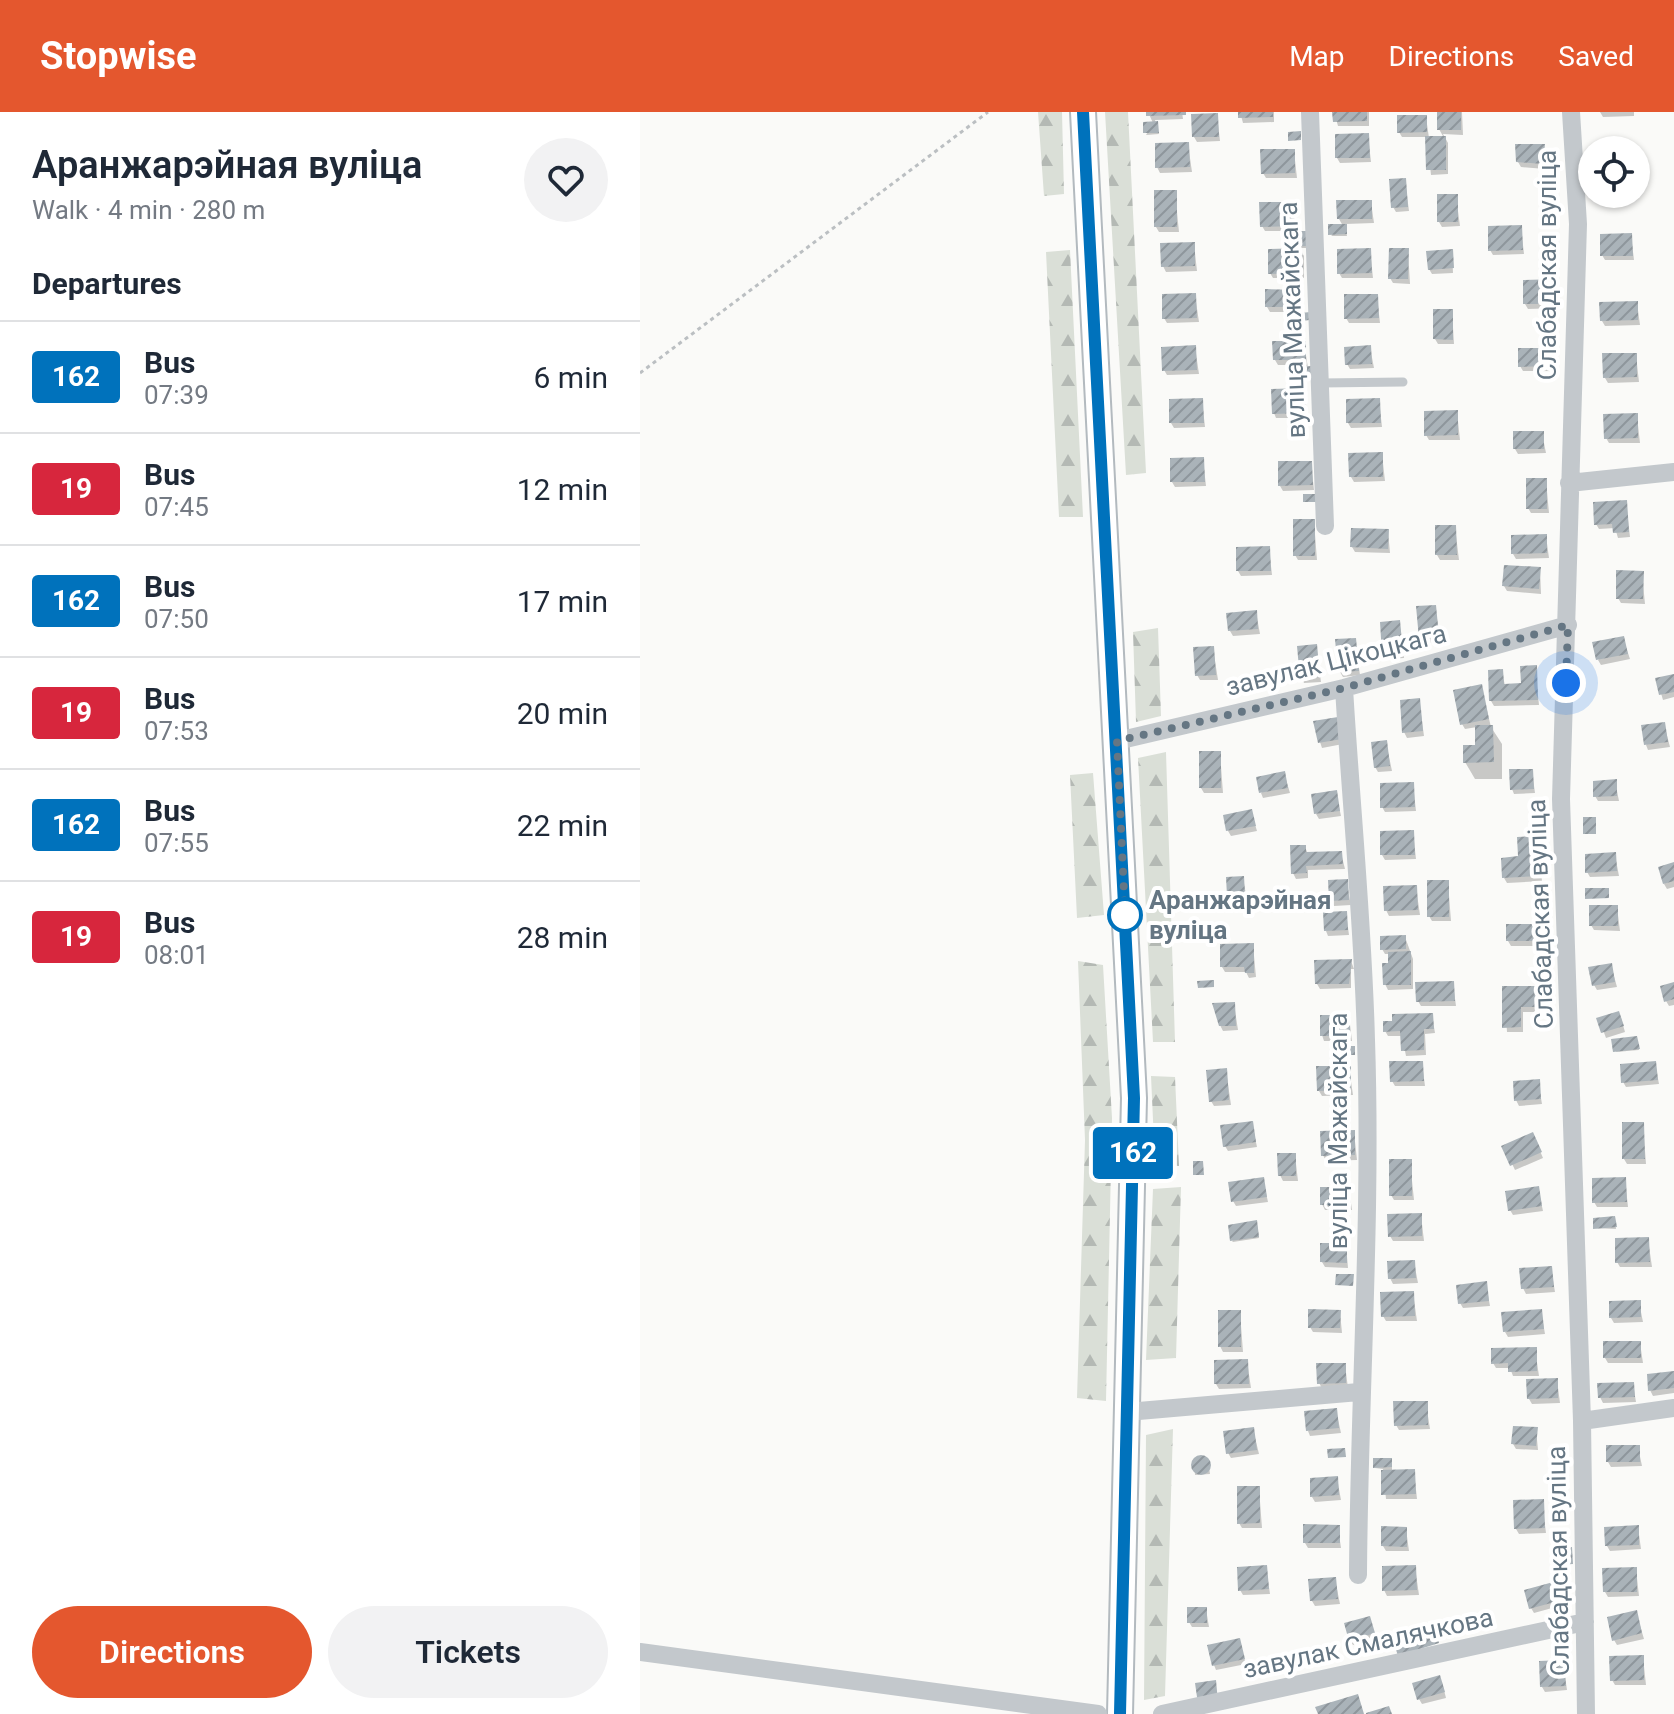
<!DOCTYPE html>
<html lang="en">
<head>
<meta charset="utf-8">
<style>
  body { margin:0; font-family:Roboto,sans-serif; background:#f2f2f3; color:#1f2937; height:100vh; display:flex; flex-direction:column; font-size:30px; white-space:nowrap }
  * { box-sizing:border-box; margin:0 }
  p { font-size:26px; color:#747a83 }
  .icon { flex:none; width:44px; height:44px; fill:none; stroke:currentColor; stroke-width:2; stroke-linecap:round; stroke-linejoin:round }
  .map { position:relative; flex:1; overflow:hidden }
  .details { display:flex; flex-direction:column; background:#fff; width:640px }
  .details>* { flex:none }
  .badge { padding:0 16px; border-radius:6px; font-size:28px; line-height:52px }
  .buttons { position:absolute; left:938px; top:24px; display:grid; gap:16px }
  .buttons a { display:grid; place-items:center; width:72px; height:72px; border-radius:50%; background:#fff; box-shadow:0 2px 6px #0004; font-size:40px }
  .you { position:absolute; width:40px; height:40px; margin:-20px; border:6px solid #fff; border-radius:50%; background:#1a73e8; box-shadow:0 0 0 12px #1a73e833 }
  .map>.badge { position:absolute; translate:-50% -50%; box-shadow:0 0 0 4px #fff }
  h2 { padding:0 32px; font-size:30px; line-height:72px }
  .round { display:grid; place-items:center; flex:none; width:84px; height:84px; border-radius:42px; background:#f2f2f3 }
  .headline { display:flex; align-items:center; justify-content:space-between; height:136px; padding:0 32px }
  h1 { font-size:38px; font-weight:600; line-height:60px }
  .button { display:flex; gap:16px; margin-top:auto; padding:16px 32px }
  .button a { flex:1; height:92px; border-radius:48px; background:#e4572e; color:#fff; font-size:32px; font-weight:600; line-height:92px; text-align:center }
  .button a+a { background:#f2f2f3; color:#1f2937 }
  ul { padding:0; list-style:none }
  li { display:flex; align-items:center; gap:24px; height:112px; padding:0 32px; border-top:2px solid #e0e1e3 }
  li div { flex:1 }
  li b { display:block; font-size:30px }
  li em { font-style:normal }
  li .badge { min-width:88px; font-weight:700; text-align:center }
  header { display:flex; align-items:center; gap:48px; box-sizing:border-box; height:112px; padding:0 40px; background:#e4572e; color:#fff }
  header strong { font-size:38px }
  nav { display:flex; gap:44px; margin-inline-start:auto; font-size:28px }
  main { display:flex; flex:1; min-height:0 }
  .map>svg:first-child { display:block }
</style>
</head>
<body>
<header>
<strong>Stopwise</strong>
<nav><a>Map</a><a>Directions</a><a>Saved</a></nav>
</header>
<main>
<section class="details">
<div class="headline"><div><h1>Аранжарэйная вуліца</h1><p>Walk · 4 min · 280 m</p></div><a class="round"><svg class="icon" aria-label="heart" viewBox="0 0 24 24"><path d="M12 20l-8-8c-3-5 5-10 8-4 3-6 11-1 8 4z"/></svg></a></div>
<h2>Departures</h2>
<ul>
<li><span class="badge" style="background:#0072bc;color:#fff">162</span><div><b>Bus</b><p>07:39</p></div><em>6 min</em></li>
<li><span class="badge" style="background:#d7263d;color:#fff">19</span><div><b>Bus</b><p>07:45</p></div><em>12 min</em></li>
<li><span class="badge" style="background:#0072bc;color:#fff">162</span><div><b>Bus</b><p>07:50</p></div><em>17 min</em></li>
<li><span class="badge" style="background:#d7263d;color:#fff">19</span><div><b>Bus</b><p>07:53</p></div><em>20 min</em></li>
<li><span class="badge" style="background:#0072bc;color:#fff">162</span><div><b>Bus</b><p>07:55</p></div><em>22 min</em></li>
<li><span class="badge" style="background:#d7263d;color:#fff">19</span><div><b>Bus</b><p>08:01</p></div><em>28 min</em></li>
</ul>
<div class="button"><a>Directions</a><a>Tickets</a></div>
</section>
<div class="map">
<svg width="1034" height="1602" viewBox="0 0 1034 1602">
  <defs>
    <pattern id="forest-firs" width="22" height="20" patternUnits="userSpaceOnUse" patternTransform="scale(2)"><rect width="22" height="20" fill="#dadfd7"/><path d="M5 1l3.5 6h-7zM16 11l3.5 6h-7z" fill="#b4b9b4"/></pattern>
    <pattern id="building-hatch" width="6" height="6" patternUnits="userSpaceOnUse" patternTransform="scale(2)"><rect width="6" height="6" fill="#aab3b9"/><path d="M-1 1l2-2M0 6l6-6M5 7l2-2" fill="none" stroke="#8e969c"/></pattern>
  </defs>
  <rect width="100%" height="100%" fill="#fafaf8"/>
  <path fill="url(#forest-firs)" d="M398,0H422L424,82L404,84Z
    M465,0H488L506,361L486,363Z
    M430,138L443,405H419L406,140Z
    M518,516L521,604L496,610L493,520Z
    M526,640L535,930H513L498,646Z
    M453,661L464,803L437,806L430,663Z
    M438,849L463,853L472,1006L466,1289L437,1286L445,1028Z
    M511,964L535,965L539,1054L515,1052Z
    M541,1075L536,1246L506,1248L513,1077Z
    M533,1317L525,1584L504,1588L506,1323Z"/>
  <path fill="#0003" d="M508,0H542L543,7L515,8L519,22L506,23L513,11Z
    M600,0H634V10L603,11Z
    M694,0H729V14H698Z
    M799,0H822L823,23L803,22L808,31V62L791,63L787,25H762L759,20L786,5L789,26H804L799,17Z
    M960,0H994V4L963,5Z
    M577,3L580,29L557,30L554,25Z
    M728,23L731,50L700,51L697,46Z
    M548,32L552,60L520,61L517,55Z
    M903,34L905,57L881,55L878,50Z
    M654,39L657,66H626L623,61Z
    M765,68L769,99L756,100L753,95Z
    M535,80L539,120H519L516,115Z
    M962,82H995V84L964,85Z
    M816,84L820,114L802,115L799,110Z
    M731,90L734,111L705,112L707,124H691L703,114L699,107Z
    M653,92L656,121H665L667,136H659L664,144V166H633L630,161L652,139L650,119H625L622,114Z
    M881,115L884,142L853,143L850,138Z
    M991,123L994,148H965L962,143Z
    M554,132L557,159L526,160L523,154Z
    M730,138L733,166H702L699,161Z
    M768,138L770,172L753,171L750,166Z
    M812,140L813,161L792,162L789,157Z
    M916,169L920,196L888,197L885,192Z
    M659,180L662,200H630L627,195Z
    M555,183L559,210L527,211L524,206Z
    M737,184L740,211H709L706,206Z
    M997,191L1000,213L965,214L962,209Z
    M812,199L814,232H798L795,227Z
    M664,231L668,256L672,265H658L657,253H638L635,248Z
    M555,235L559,262L527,263L524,258Z
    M730,235L734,256L710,257L707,252Z
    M909,238L912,259H883L880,254Z
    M996,243L999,270L968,271L965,266Z
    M664,278L668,306H636L634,301Z
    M562,288L565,315L534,316L531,311Z
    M739,288L742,315L711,316L708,311Z
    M817,300L820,328H789L786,323Z
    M997,304L1000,331H969L966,326Z
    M902,321L906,341L878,342L875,337Z
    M742,342L745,369L714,370L711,365Z
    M563,347L566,374L535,375L532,370Z
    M671,351L674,378L643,379L640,374Z
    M906,368L909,401H891L888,396Z
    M986,390L990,425L978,426L975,416L959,417L956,412Z
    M674,409L677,448H658L655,443Z
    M815,415L819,448H800L797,443Z
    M748,419L750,441L715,440L712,435Z
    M906,424L909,446L876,447L873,442Z
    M629,436L632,463L601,464L598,459Z
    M900,457L901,482L867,479L864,474Z
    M1002,461L1005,492L981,491L978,486Z
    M795,495L801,530L784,532L781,526Z
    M616,500L620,522L593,524L590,519Z
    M759,510L764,546L747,547L744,542Z
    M983,526L990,547L961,553L958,548Z
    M715,528L720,563L703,565L700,560Z
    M676,534L681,570L664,571L662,566Z
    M573,536L578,568H560L557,563Z
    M895,555L899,593L854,594L851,589L862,559L865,574L883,573Z
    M1034,564V585L1023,588L1017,568Z
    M841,574L851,615L862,632V667H835L825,650L837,635V615L825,617L822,612Z
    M779,588L784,624L767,626L764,620Z
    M700,612L703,632L682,636L680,630Z
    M1024,612L1030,635L1008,638L1006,633Z
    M746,630L752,659L738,660L735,655Z
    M580,641L583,681H564L561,676Z
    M892,659L895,681L874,682L872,677Z
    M644,661L650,681L623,686L621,681Z
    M975,669L979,689H958L955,684Z
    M773,672L776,699L745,700L742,695Z
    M696,680L701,704L679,707L676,702Z
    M611,699L617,719L591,724L588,719Z
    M773,720L776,747L745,748L742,743Z
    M897,726L902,769L867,771L864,766Z
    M665,735L668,742L701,741L705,757L668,758V766L656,767L653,761Z
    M975,743L979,764L950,765L947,760Z
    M1034,753V775L1027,777L1024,772Z
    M603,766L607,788L592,789L589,784Z
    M706,769L711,793L694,794L691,789Z
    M808,770L811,809H792L789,804Z
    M776,775L780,803L749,804L746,798Z
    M977,795L980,819L954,818L951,813Z
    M706,801L709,823L688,824L686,819Z
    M896,814L899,834H871L868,829Z
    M765,825L773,847V877L748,878L745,872L750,842H745L742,837Z
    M613,833L616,865L609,866L606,860H585L582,855Z
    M711,849L714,857H711V876L680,877L677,872Z
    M971,853L977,875L957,878L954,873Z
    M813,871L816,894H781L778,889Z
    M1034,872V893L1029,894L1026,889Z
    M864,876H904L907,900H883V920H867Z
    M594,892L598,918L583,919L580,913Z
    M792,903L795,921L785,922L786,943L766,944L762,924H748L745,919Z
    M709,905L712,929H684L682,923Z
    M981,906L985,920L966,926L959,907Z
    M997,928L999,938L975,940Z
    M782,951L785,974H755L752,969Z
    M1015,951L1019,972L986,975L983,970Z
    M709,956L713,983L682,984L679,979Z
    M586,958L591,993L574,994L571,989Z
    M898,969L902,992L879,994L876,988Z
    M612,1011L617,1035L588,1039L585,1034Z
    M1003,1012L1006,1052H987L984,1047Z
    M714,1020L717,1048L686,1049L683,1043Z
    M895,1027L903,1046L875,1058L864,1035Z
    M655,1043L658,1069H643L640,1063Z
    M770,1049L774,1088H754L751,1083Z
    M623,1067L628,1090L596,1094L593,1089Z
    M985,1067L988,1095H957L954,1090Z
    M898,1076L903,1099L873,1103L870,1098Z
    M709,1077L712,1098H685L682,1092Z
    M781,1103L784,1129H753L750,1124Z
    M975,1108L976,1117L955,1116Z
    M617,1112L619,1126L593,1130L592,1129Z
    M1008,1127L1012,1155H980L977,1150Z
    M706,1133L708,1156L685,1155L682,1150Z
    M774,1150L778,1171L753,1172L750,1166Z
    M911,1156L915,1180L886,1182L883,1176Z
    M846,1172L850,1194L823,1196L820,1191Z
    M773,1181L777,1209H746L743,1204Z
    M999,1190L1003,1210L974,1211L971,1206Z
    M901,1199L905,1222L868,1225L865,1220Z
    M600,1200L603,1240H583L580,1234Z
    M700,1200L702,1221L673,1220L670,1215Z
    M1000,1231L1003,1251H968L965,1246Z
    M895,1237L899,1264H873L870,1256H856L853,1251Z
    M607,1249L611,1276L579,1277L576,1272Z
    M705,1253L708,1276H682L679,1271Z
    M1034,1261V1281L1013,1284L1010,1278Z
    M917,1268L920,1291L892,1292L889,1287Z
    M993,1272L996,1290L963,1291L960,1285Z
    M786,1291L790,1317L759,1318L756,1313Z
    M696,1298L701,1321L670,1324L668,1319Z
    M613,1317L619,1342L591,1346L588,1341Z
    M896,1317L898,1338L876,1337L873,1332Z
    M998,1335L1002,1354L971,1355L968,1350Z
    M554,1347H568L570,1362L555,1363Z
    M752,1350V1360L774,1359L777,1387H746L743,1357L735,1356Z
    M697,1366L701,1388L675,1390L672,1385Z
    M619,1376L622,1416H602L599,1411Z
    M902,1389L906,1421L879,1422L876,1417Z
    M698,1415L701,1436H668L665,1431Z
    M998,1415L1001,1437L970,1439L967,1434Z
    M766,1417L769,1439H746L743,1434Z
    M626,1455L630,1482L603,1483L600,1478Z
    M775,1455L779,1483L747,1484L744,1478Z
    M996,1457L999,1484L968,1485L965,1480Z
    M695,1467L700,1492L675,1494L672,1489Z
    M919,1476L923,1493L894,1501L891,1496Z
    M566,1497L569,1515H552L549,1510Z
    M996,1500L1004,1527L977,1533L974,1528Z
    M729,1506L736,1527L713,1533L710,1528Z
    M599,1528L606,1552L576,1558L574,1553Z
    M1003,1545L1006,1573H975L972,1568Z
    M923,1550L927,1578L905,1580L902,1575Z
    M802,1570L806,1586L782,1592L779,1587Z"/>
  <path fill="url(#building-hatch)" d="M506,0H546V3L506,4Z
    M598,0H633V5L598,6Z
    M692,0H727V9L693,10Z
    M797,0H821V18H797Z
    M578,1L579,25H552L551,2Z
    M757,3H787V20L757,21Z
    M518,9L519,21H503V10Z
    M661,19V28L648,29V20Z
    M729,21L730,46H695V22Z
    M785,24H806V58H786Z
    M549,30L550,55L515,56V31Z
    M875,32H905L903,52L876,50Z
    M620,37H655V61L621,62Z
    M766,66L768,95L751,96L749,67Z
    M514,78H537V115H514Z
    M797,82H818V110H797Z
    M696,88H732V107H697Z
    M619,90H654V114L620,115Z
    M688,112H707V122L688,123Z
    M882,113L883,138L848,139V114Z
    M648,119H666L667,134L647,135Z
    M992,121L993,144H960V122Z
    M555,130V154L521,155L520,131Z
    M662,136L663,161L628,162V137Z
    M731,136L732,161L697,162V137Z
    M749,136H769L768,167H748Z
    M813,137L814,156L788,158L786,139Z
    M918,167V192H883V168Z
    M625,177L661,178L660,195H625Z
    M556,181L557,206L522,207V182Z
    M704,182H738L739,206L704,207Z
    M998,189V208L960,209L959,190Z
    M793,197H813V228L793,227Z
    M670,200V208L660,209L661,201Z
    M632,229H666V248H633Z
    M556,233L557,258L522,259L521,235Z
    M731,233L732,252L705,253L704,235Z
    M878,236H910V254L878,255Z
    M962,241H997V265L963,266Z
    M672,254V264L655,263V255Z
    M665,276L666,301L632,302L631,277Z
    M563,286L564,311H529V287Z
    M740,286L741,311H706V287Z
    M818,298V323L784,324V299Z
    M998,301V326L964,327L963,302Z
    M873,319H904V337H873Z
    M743,340V365H709L708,341Z
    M564,345L565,370H530V346Z
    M638,349H672L673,373L638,374Z
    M886,366H907V397H886Z
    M663,382H677L676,390H663Z
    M987,388L989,420L973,421L972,412L954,413L953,390Z
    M653,407H675V444H653Z
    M795,413H816L817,443H795Z
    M711,416L749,417L748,437L710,435Z
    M907,422V441L871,442V423Z
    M630,434L631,459H596V435Z
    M864,453L901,455L899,477L862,474Z
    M976,458L1004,459L1003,487H976Z
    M796,493L799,525L779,527L776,494Z
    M617,498L618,517L588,519L586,501Z
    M760,508L763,541L742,543L740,510Z
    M984,524L988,542L956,548L952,530Z
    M716,526L719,559L698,560L695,527Z
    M677,532L680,565L660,567L657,534Z
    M574,534L576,563L555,564L553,535Z
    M897,553L898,588L849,589L848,558L863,557L864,572L881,571L880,554Z
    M1034,562V580L1019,583L1015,566Z
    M842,572L849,607L820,613L813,578Z
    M780,586L783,619L762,621L760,588Z
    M698,605L702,627L678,631L673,609Z
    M1025,610L1028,630L1004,633L1001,613Z
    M835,613H853L854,650L823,651V633H835Z
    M747,628L750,654L734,656L731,630Z
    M559,639H581V676H559Z
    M869,657H893L894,677L870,678Z
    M645,659L648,676L619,681L616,665Z
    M977,667V684L953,685V669Z
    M774,670L775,695L740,696V671Z
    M697,678L700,699L674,702L671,682Z
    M612,697L616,714L586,719L583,703Z
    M943,705H956V722H943Z
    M774,718L775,743H740V719Z
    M898,724L900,764L862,766L861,746L878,744L877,725Z
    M650,733H666V740L702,739L703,752L666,754L667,761L651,762Z
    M976,740L977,759L945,761V742Z
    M1034,750V769L1023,772L1018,755Z
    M604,764L605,783L587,784L586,765Z
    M708,767L709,788L689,789L688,768Z
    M787,768H809V805H787Z
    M777,773L778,798L744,799L743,774Z
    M945,776H969V786L945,787Z
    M949,793H978V814H949Z
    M707,799L708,818L684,819L683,800Z
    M866,812H897V829H866Z
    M766,823V837L740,838V824Z
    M614,831V861H605L604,855H580V832Z
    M771,839V873H743L742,851H748V840Z
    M712,847L709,872H675L674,848Z
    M972,851L975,870L952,874L948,855Z
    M574,868V875L558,876L557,869Z
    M814,869L815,889L776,890L775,870Z
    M1034,870V887L1024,890L1020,874Z
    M862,874H905V895H881V915L862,916Z
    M595,890L596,914H579L572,891Z
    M979,899L984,914L961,921L956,906Z
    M793,901L794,917H784V938L761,939L760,919L743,920V909H752V902Z
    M680,903H710V924H680Z
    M997,924L1000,937L973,940L971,927Z
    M704,934H715V943H704Z
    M749,949H783L784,969L750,970Z
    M1016,949L1018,968L981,971L980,952Z
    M676,954H711V978L677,979Z
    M587,956L589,988L569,990L566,958Z
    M900,967L901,987L874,989L873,969Z
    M613,1009L616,1030L583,1035L580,1013Z
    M982,1010H1004L1005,1047H982Z
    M715,1018V1043L681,1044L680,1019Z
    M893,1020L902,1040L870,1054L861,1034Z
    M637,1041H656V1064H638Z
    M749,1047H772V1084H749Z
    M553,1049H563L564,1063H553Z
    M624,1065L627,1085L591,1090L588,1070Z
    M986,1065L987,1090L952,1091V1066Z
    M899,1074L902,1094L868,1099L865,1079Z
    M680,1075H710V1093H680Z
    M782,1101V1124L748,1125L747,1102Z
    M975,1104L977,1115L953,1117V1106Z
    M617,1108L619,1125L590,1129L588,1113Z
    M1009,1125L1010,1150L975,1151V1126Z
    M680,1131H707V1151L680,1150Z
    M775,1148L776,1166L748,1167L747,1149Z
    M912,1154L914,1175L881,1177L879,1156Z
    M696,1162H714L713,1174L695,1173Z
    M847,1169L849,1189L818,1192L816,1173Z
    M774,1179L775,1204L741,1205L740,1180Z
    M1001,1188V1205L969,1206V1189Z
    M668,1197L701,1198L700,1216H668Z
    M902,1197L904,1217L863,1220L861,1200Z
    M578,1198H601V1235H578Z
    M963,1229H1001V1246H963Z
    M897,1235V1259L868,1260V1251L851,1252V1236Z
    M608,1247L609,1272H574V1248Z
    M676,1251H706V1271L677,1272Z
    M1034,1259V1276L1008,1279L1007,1262Z
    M918,1266V1286L887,1287L886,1267Z
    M994,1270L995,1285L958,1286L957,1271Z
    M753,1289H788V1313L754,1314Z
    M697,1296L699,1316L666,1319L664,1299Z
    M873,1314L898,1315L896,1334L871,1332Z
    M614,1315L617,1338L586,1342L583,1319Z
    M966,1333H1000V1350H966Z
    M705,1336L706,1345L688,1346L687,1337Z
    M551 1353a10 10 0 1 1 20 0a10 10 0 1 1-20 0Z
    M733,1346H752V1355L733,1356Z
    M775,1357L776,1382L741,1383V1358Z
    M698,1364L699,1383L670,1385V1366Z
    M597,1374H620V1411L597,1412Z
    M904,1387L905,1416L874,1417L873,1388Z
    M663,1412L700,1413V1431H663Z
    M999,1413V1433L965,1434L964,1415Z
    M741,1414L767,1415V1435L741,1434Z
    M932,1435L933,1452L916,1453L915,1436Z
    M627,1453L629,1477L598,1479L597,1455Z
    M776,1453L777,1478L742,1479V1454Z
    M997,1455V1480H963L962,1456Z
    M696,1465L698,1487L670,1489L668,1467Z
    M917,1469L922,1488L889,1497L884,1478Z
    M547,1495H567V1511H547Z
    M997,1498L1002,1521L972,1529L967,1505Z
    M730,1504L735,1521L709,1529L704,1511Z
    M793,1509L799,1531L758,1544L751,1522Z
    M600,1526L605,1547L572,1554L567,1533Z
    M1004,1543V1568L970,1569L969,1544Z
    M924,1548L926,1574L900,1575L899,1549Z
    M800,1563L805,1580L777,1588L772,1571Z
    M576,1568L578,1590L558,1592L555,1571Z
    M718,1582L724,1602H678L675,1595Z
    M749,1594L752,1602H726V1601Z"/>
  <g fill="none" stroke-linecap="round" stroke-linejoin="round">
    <defs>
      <path id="secondary" d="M443,0L494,986L480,1602"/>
    </defs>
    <use href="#secondary" stroke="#b3babf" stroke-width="28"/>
    <path stroke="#bbbfc2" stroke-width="3" stroke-dasharray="4 4" stroke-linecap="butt" d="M0,261L348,0"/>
    <path stroke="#c3c8cc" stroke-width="9" d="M681,271L763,270"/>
    <path stroke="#c3c8cc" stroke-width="18" d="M670,0L685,414
      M931,0L938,112L921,687L942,1309L946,1602
      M929,371L1034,360
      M704,576C711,693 723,811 726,928C732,1106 719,1285 718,1463
      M477,629L704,576L928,513
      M487,1300L719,1280
      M942,1309L1034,1296
      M0,1540L458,1602
      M522,1602L945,1510"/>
    <use href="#secondary" stroke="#fff" stroke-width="24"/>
  </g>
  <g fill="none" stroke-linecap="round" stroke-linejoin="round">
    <defs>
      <path id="line" d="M443,0L494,986L480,1602"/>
    </defs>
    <use href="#line" stroke="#fff" stroke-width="18"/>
    <use href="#line" stroke="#0072bc" stroke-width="12"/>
    <path stroke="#657683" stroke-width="8" stroke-dasharray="0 14.4" d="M485,803L477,629L704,576L928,513L926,571"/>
  </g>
  <circle fill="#fff" stroke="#0072bc" stroke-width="4" cx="485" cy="803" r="16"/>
  <g text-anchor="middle" stroke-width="8" stroke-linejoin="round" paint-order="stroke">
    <g font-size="26" fill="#657683" stroke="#fff">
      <text transform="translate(907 153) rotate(-90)" y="9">Слабадская вуліца</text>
      <text transform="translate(652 208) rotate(-92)" y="9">вуліца Мажайскага</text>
      <text transform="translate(696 548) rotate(-14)" y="9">завулак Цікоцкага</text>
      <text transform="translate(900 802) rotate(-92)" y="9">Слабадская вуліца</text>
      <text transform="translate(698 1019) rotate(-90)" y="9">вуліца Мажайскага</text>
      <text transform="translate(918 1449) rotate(-91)" y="9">Слабадская вуліца</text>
      <text transform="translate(728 1531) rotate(-12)" y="9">завулак Смалячкова</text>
    </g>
    <g font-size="26" font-weight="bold" fill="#657683" stroke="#fff" text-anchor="start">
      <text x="509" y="797">Аранжарэйная<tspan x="509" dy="30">вуліца</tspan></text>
    </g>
  </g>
</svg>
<div class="buttons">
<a><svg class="icon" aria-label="locate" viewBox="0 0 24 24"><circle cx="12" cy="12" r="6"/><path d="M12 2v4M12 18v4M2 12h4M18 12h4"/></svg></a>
</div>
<div class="you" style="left:926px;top:571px"></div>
<b class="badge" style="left:493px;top:1041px;background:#0072bc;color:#fff">162</b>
</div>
</main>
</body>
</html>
